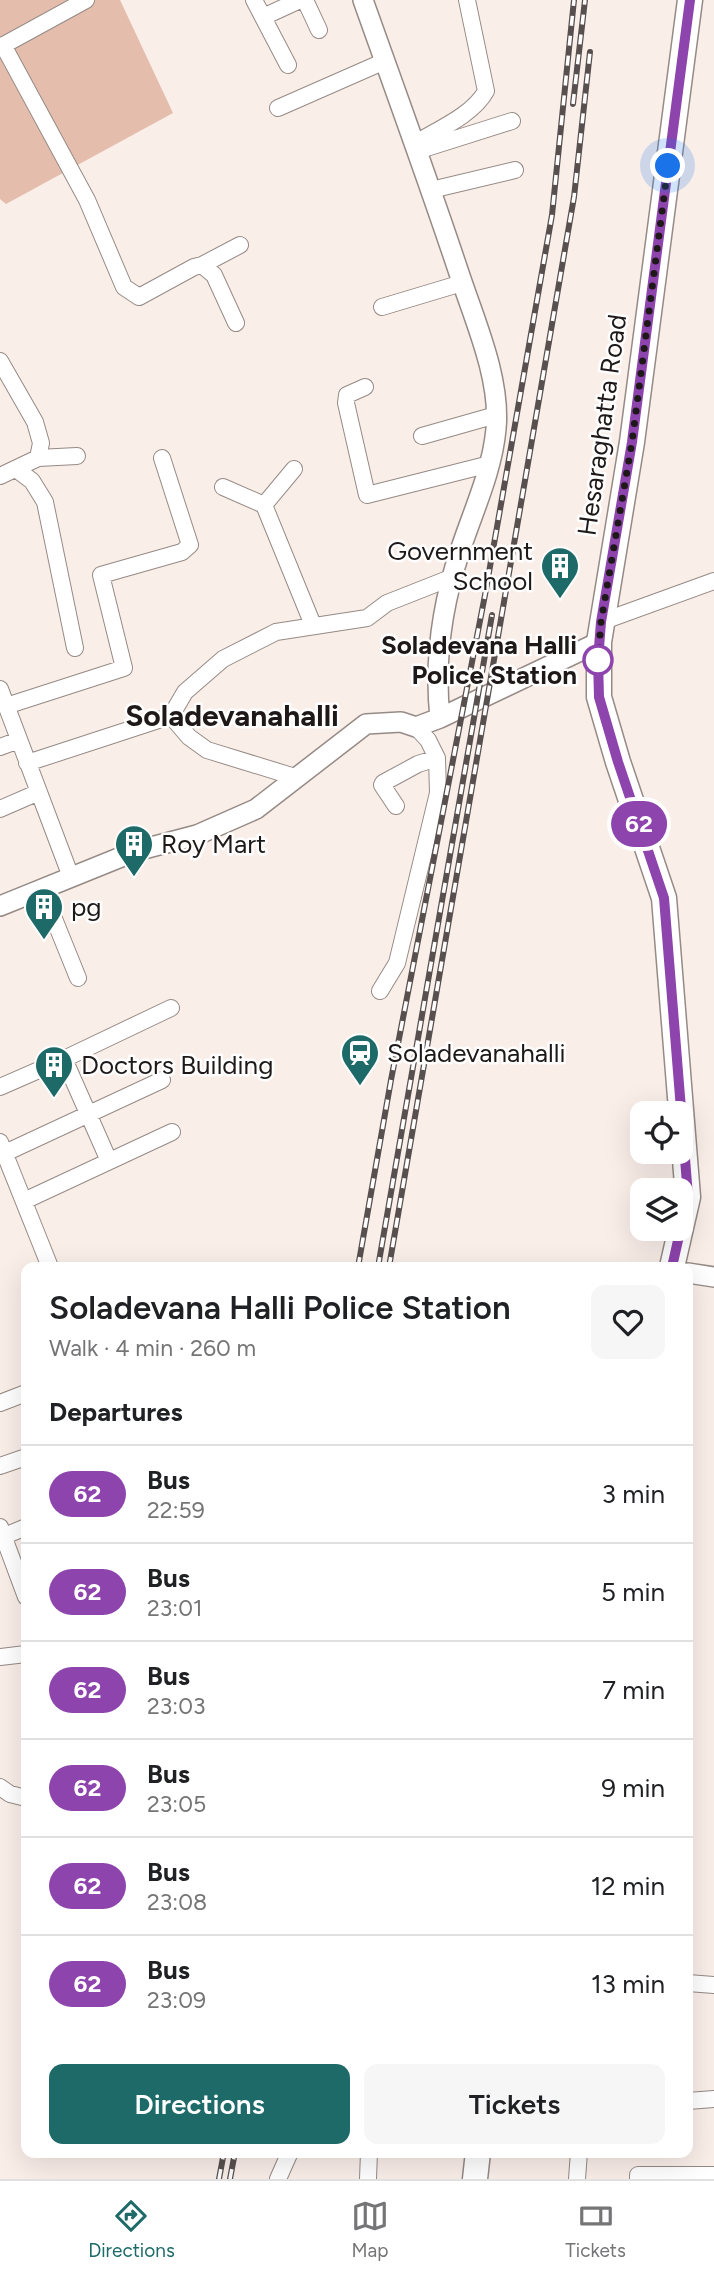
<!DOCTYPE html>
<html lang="en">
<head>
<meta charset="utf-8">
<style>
  body { margin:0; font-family:Figtree,sans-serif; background:#f6f6f6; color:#202124; height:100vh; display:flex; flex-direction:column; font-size:26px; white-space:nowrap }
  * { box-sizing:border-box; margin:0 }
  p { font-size:23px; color:#757577 }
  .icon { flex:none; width:38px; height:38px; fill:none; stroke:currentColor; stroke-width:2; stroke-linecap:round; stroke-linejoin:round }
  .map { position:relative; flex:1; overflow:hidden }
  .drawer { position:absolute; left:21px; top:1262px; width:672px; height:896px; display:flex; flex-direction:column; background:#fff; border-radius:14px; box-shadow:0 7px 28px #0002 }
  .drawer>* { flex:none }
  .badge { padding:0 14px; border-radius:23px; font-size:24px; line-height:46px }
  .fabs { position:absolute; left:630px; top:1101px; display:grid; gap:14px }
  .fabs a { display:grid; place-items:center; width:63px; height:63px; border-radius:14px; background:#fff; box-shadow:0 7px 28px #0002; font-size:35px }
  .you { position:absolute; width:35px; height:35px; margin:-18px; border:5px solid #fff; border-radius:50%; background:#1a73e8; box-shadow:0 0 0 10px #1a73e833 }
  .map>.badge { position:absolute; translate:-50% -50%; box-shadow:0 0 0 4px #fff }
  h2 { padding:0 28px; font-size:26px; line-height:63px }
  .round { display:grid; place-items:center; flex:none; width:74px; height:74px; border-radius:14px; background:#f6f6f6 }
  .head { display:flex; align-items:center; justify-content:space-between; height:119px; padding:0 28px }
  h1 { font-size:33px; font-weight:600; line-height:52px }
  .action { display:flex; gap:14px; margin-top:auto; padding:14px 28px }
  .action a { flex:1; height:80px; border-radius:14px; background:#1e6a69; color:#fff; font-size:28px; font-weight:600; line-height:80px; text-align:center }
  .action a+a { background:#f6f6f6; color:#202124 }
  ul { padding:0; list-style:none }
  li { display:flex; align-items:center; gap:21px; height:98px; padding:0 28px; border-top:2px solid #e0e0e0 }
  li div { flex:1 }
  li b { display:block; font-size:26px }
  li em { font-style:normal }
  li .badge { min-width:77px; font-weight:700; text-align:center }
  .tab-bar { display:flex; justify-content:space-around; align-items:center; height:98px; border-top:2px solid #e0e0e0; background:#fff; font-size:19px; color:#757577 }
  .tab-bar a { display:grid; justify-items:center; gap:4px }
  .tab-bar .current { color:#1e6a69 }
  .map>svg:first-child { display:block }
</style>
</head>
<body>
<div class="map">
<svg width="714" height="2179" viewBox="0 0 714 2179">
  <rect width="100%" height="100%" fill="#faeee9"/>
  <path fill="#e4bdad" d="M0,0H120L173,113L6,204L0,199Z"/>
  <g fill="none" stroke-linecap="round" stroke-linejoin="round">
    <defs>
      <path id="minor" d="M254,0L288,65
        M305,0L319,30
        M263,17L300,0
        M3,45L87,200L124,287L139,297L194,267L202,265L214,275L236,323
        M0,47L86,0
        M278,108L385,61
        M414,144C437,130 473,115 486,91L467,0
        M417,151L512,121
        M431,190L515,170
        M202,265L240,245
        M382,307L462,283
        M0,361L35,422L41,443L38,458
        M365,387L347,395L346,403L367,495L490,464
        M422,436L496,415
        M16,469L32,481L45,502L75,648
        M294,469L264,505L313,625
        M0,476L38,458L77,456
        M223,487L264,505
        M601,622L714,581
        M0,689L71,877
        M6,706L124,668L101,575L182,552L190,545L162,458
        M171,716L189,737L207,750L295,777
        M0,747L19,740
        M27,763L171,716L185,692L223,659L276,632L367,618L387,603L453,577
        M396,806L382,785L383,783L418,764L437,758
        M0,809L39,792
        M42,889L78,978
        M380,991L397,963L438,793L437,758L428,740L416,727
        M64,1059L109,1161
        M0,1087L64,1059L171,1008
        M0,1142L50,1267
        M5,1153L162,1080
        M24,1201L172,1132
        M0,1403L26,1393
        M0,1466L26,1457
        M0,1527L26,1597
        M0,1538L26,1527
        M0,1657L26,1654
        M0,1787L10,1794L26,1798
        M688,1983L714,1985
        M688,2101L714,2099
        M278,2179L290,2152
        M368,2179L369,2152
        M577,2179L579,2152
        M638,2179V2175H714"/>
      <path id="tertiary" d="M363,0C395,90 428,180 458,270C474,319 501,378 496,429C492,472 473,511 460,551C442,605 434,662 440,718
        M0,906L136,851L197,835L256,809L366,724L401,722L416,727L440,718L599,642
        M688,1273L714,1277"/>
      <path id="primary" d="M672,1267L688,1197L664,898L618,762L599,697V642L632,442L690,0
        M475,2179L478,2152"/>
    </defs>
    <use href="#minor" stroke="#958a85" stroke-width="18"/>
    <use href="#tertiary" stroke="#958a85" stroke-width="22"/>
    <use href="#primary" stroke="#958a85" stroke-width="27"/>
    <use href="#minor" stroke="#fff" stroke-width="16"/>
    <use href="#tertiary" stroke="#fff" stroke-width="19"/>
    <use href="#primary" stroke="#fff" stroke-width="24"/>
    <defs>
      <path id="rail" d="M573,104L585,0
        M358,1267L391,1080L485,595L552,215L574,0
        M378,1267L492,615
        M389,1267L574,197L590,52
        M219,2179L224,2152
        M230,2179L235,2152"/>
    </defs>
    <use href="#rail" stroke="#57504e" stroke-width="6"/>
    <use href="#rail" stroke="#fefefe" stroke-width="3.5" stroke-dasharray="10" stroke-linecap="butt"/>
  </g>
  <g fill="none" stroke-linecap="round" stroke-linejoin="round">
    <defs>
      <path id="line" d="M672,1267L688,1196L664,898L618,762L599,697L598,660L601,622L632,442L690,0"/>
    </defs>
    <use href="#line" stroke="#fff" stroke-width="16"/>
    <use href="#line" stroke="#8e44ad" stroke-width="10"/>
    <path stroke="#1e1918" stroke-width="7" stroke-dasharray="0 12.6" d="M598,660L601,622L632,442L668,166"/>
  </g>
  <defs>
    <symbol id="building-pin" viewBox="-11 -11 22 30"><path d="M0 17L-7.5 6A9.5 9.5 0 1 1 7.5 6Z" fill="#1e6a69" stroke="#fefefe"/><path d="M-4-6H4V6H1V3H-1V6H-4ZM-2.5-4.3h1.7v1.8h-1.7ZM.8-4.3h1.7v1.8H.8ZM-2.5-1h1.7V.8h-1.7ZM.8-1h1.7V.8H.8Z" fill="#fff"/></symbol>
    <symbol id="station-pin" viewBox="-11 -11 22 30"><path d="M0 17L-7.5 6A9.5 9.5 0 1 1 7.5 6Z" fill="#1e6a69" stroke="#fefefe"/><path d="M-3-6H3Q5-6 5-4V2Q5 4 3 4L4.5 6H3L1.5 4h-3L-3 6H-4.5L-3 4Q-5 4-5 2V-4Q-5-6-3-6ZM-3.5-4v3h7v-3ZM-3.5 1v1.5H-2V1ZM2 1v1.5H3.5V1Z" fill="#fff"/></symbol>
  </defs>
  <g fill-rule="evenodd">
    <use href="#building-pin" x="538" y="544" width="44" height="60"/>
    <use href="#building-pin" x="112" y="822" width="44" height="60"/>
    <use href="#building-pin" x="22" y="885" width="44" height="60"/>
    <use href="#station-pin" x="338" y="1031" width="44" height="60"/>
    <use href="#building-pin" x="32" y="1043" width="44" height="60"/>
  </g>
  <circle fill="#fff" stroke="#8e44ad" stroke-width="3.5" cx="598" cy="660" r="14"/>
  <g text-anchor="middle" stroke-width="5" stroke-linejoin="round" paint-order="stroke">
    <g font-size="26" fill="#1e1918" stroke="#fefefe">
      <text transform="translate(602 425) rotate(-82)" y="9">Hesaraghatta Road</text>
    </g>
    <g font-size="26" fill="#1e1918" stroke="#fefefe" text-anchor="start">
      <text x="533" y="560" text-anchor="end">Government<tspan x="533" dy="30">School</tspan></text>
      <text x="161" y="853">Roy Mart</text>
      <text x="71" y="916">pg</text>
      <text x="387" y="1062">Soladevanahalli</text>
      <text x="81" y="1074">Doctors Building</text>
    </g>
    <g font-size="26" font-weight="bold" fill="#1e1918" stroke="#fefefe" text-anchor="end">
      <text x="577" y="654">Soladevana Halli<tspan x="577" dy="30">Police Station</tspan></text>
    </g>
    <g font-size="30" font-weight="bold" fill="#1e1918" stroke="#fefefe">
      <text x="232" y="726">Soladevanahalli</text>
    </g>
  </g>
</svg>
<div class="fabs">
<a><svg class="icon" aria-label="locate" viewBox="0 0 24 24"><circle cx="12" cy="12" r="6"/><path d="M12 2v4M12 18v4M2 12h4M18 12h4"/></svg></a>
<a><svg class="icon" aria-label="layers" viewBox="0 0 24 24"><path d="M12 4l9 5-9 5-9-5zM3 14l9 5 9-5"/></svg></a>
</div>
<div class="you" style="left:668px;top:166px"></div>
<b class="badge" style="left:639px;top:824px;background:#8e44ad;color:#fff">62</b>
<section class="drawer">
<div class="head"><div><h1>Soladevana Halli Police Station</h1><p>Walk · 4 min · 260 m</p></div><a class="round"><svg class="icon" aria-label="heart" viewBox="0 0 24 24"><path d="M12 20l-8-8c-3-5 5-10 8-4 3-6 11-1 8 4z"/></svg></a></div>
<h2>Departures</h2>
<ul>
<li><span class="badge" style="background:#8e44ad;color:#fff">62</span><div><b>Bus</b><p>22:59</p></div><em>3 min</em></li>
<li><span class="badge" style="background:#8e44ad;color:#fff">62</span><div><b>Bus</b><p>23:01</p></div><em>5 min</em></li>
<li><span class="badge" style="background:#8e44ad;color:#fff">62</span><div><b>Bus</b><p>23:03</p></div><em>7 min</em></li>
<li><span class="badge" style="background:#8e44ad;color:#fff">62</span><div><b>Bus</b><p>23:05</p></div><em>9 min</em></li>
<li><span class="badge" style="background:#8e44ad;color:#fff">62</span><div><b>Bus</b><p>23:08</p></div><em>12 min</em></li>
<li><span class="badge" style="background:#8e44ad;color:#fff">62</span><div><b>Bus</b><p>23:09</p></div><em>13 min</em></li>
</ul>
<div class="action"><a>Directions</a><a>Tickets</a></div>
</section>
</div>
<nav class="tab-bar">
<a class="current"><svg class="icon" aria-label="directions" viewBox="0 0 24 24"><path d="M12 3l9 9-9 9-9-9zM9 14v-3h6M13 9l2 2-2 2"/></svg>Directions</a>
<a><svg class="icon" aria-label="map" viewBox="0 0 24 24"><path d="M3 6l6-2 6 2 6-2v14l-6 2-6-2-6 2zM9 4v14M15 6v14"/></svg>Map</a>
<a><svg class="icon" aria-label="tickets" viewBox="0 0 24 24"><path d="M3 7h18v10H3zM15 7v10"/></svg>Tickets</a>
</nav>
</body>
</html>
